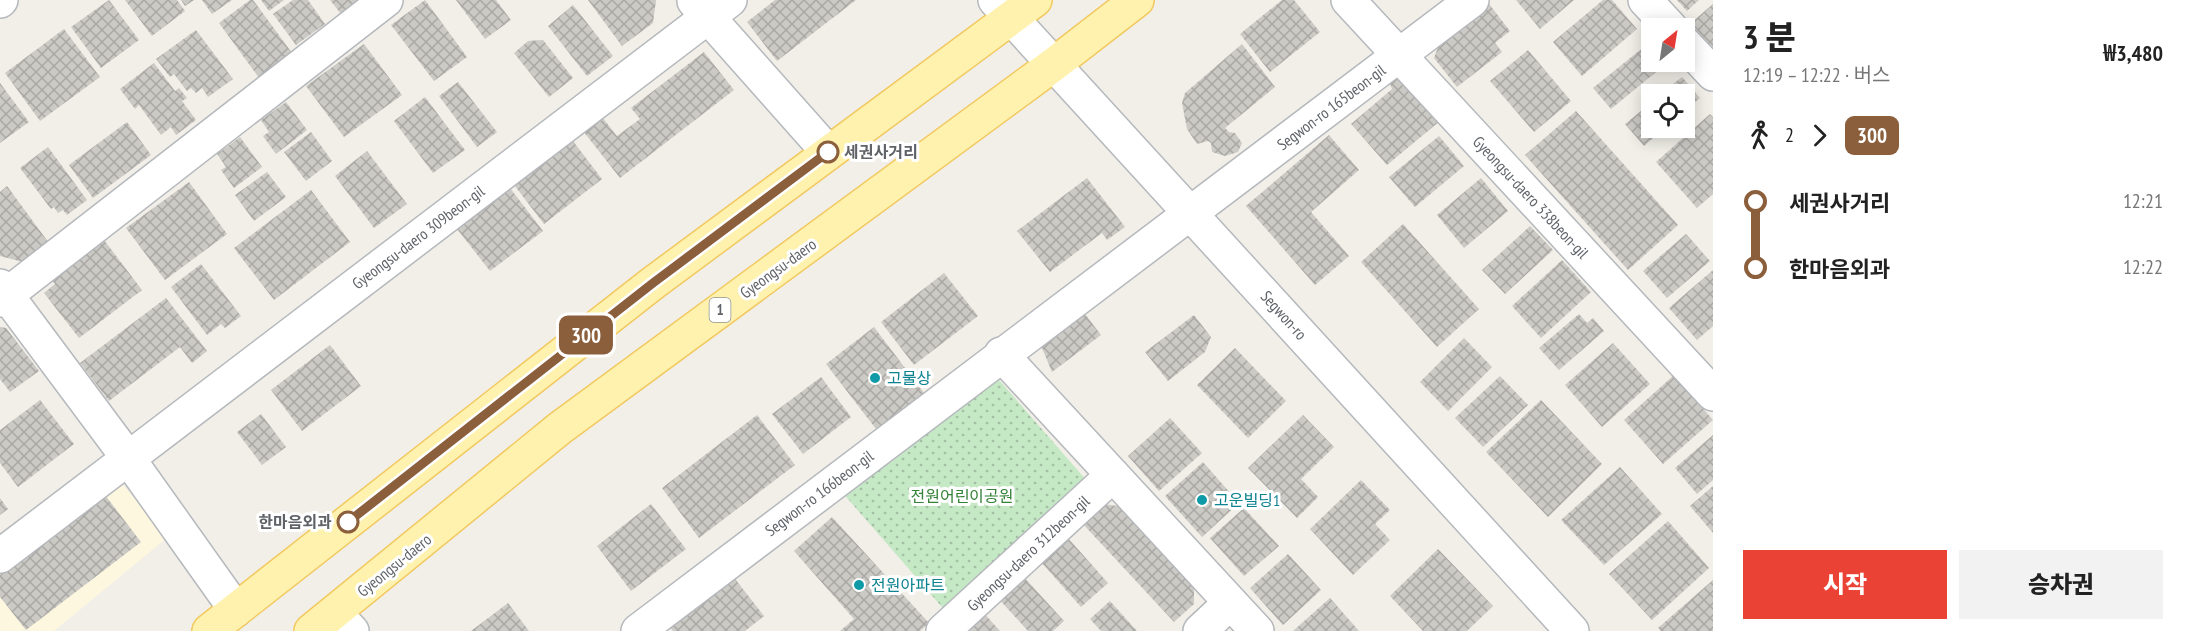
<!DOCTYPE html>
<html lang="ko">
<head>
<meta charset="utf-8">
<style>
  body { margin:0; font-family:"PT Sans Narrow","Noto Sans KR",sans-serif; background:#f2f2f2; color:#222; height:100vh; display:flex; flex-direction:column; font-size:22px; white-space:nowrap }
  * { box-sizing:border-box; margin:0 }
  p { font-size:20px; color:#767676 }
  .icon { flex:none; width:33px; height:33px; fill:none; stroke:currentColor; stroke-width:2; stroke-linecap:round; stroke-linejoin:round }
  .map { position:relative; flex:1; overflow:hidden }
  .side { display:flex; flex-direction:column; background:#fff; width:480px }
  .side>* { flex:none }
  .badge { padding:0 12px; border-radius:9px; font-size:21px; line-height:39px }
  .needle { width:39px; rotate:30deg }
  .controls { position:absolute; left:1641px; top:18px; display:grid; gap:12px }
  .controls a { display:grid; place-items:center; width:54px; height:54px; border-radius:0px; background:#fff; box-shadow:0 3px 15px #0003; font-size:30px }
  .map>.badge { position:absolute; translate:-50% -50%; box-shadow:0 0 0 3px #fff }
  .legs { display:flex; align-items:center; gap:9px; height:66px; padding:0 30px; font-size:20px }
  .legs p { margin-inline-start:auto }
  .head { display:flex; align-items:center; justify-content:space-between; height:102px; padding:0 30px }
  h1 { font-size:33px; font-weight:800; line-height:45px }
  .primary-button { display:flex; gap:12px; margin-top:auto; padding:12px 30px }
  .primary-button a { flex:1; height:69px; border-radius:0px; background:#ea4335; color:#fff; font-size:24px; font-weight:800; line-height:69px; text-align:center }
  .primary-button a+a { background:#f2f2f2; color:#222 }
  ul { padding:0 30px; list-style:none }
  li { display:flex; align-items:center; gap:21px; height:66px; font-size:22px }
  li i { display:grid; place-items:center; width:9px; height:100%; margin:0 8px; background:currentColor }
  li i::after { content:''; width:15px; height:15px; margin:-8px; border:4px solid; border-radius:50%; background:#fff }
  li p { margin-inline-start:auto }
  li:first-child i { background:linear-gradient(#0000 50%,currentColor 0) }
  li:last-child i { background:linear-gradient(currentColor 50%,#0000 0) }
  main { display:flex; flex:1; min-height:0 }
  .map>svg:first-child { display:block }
</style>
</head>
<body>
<main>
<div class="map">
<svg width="1713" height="631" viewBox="0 0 1713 631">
  <defs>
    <pattern id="park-dots" width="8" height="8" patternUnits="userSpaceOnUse" patternTransform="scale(1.5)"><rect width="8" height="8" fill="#c5e8c5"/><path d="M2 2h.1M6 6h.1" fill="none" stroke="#a3c0a4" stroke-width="1.8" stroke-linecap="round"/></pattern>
    <pattern id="building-cross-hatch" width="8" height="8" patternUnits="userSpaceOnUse" patternTransform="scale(1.5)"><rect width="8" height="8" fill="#cccac5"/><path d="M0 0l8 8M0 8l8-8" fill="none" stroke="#a9a8a4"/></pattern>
  </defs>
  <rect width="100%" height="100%" fill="#f1efe8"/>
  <path fill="#fef7e0" d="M117,478L168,537L54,631H0V566Z"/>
  <path fill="url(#park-dots)" d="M992,372L1094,489L948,614L841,491Z"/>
  <path fill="url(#building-cross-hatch)" d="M109,0L139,40L101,68L71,27Z
    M125,0H177L185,11L152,36Z
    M181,0H194L185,6Z
    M202,0H232L212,14Z
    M250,0H253L295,57L262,82L219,23Z
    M261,0H284L269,11Z
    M293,0H308L325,24L296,45L273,14Z
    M330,0H360L341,14Z
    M425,0L467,57L434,81L391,25Z
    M456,0H496L511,20L485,39Z
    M588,0H656L653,23L622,46Z
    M775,0H856L777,61L747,22Z
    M1282,0H1294L1320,32L1270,72L1240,34Z
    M1486,0L1510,31L1495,43L1502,52L1457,87L1434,58L1443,34Z
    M1516,0H1574L1540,29Z
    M1603,0H1612L1637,29L1582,76L1553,42Z
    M1677,0H1699L1687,11Z
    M1713,4V49L1691,23Z
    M573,5L613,56L587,76L548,26Z
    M64,29L100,77L40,121L5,73Z
    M196,30L233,79L208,97L202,88L196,93L191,88L187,91L174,74L170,77L156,59Z
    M543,40L573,78L549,97L514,53L528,41Z
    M1650,42L1652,44V62L1667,63L1611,109L1593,88Z
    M364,44L402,95L344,137L306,86Z
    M1242,44L1275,87L1225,128L1229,132L1235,133L1242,143L1238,152L1225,156L1212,152L1211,143L1208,141L1197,144L1187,129L1182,103L1185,93Z
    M1528,50L1571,101L1534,132L1490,81Z
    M704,52L734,90L620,178L576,122L595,108L617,136L640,119L631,108Z
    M154,63L175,91L179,88L187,98L182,101L196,120L176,135L171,127L161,135L139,105L135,109L120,89Z
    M1395,76L1405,78L1440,121L1387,165L1351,124L1392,89L1390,84Z
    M1682,77L1700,98L1684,111V94H1660Z
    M458,82L497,132L477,147L439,96Z
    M0,83L29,122L0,143Z
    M425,97L465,150L433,173L394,121Z
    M286,102L307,130L276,154L263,136L269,132L261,120Z
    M1652,102V128H1665L1644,146L1625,124Z
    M1576,111L1678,225L1628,270L1525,155Z
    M1710,114L1713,117V194L1697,208L1656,162Z
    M127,122L151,155L93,198L69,165Z
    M311,132L332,161L306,181L284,152Z
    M566,132L602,179L544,224L508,177Z
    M1329,135L1359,170L1311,212L1349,256L1315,285L1246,206Z
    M1439,136L1464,166L1415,207L1389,177Z
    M240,137L262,167L234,188L221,170L226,167L217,154Z
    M48,147L87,200L67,215L63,210L58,213L54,207L51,209L20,168Z
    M367,151L407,204L374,228L335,176Z
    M267,172L286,197L254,221L235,195Z
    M1087,178L1125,227L1107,240L1102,233L1050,272L1017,231Z
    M1481,178L1508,211L1464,248L1437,215Z
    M189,182L227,234L165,280L126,228Z
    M7,186L49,243L23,262L0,256V192Z
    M510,188L543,231L490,271L457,229Z
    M311,190L350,242L274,300L234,248Z
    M1403,224L1479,309L1437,347L1361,262Z
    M1530,226L1553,250L1505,294L1482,270Z
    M1686,234L1710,261L1667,298L1643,271Z
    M104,240L142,290L79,338L44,293L55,284L52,280Z
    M1562,260L1591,292L1541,338L1512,306Z
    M201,264L241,316L225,328L221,324L207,335L171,287Z
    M1713,270V326L1697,340L1669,308Z
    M944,273L978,316L914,365L881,322Z
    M166,298L207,351L192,363L180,347L109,401L80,363Z
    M1082,310L1101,335L1052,372L1040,343Z
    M1579,314L1587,323L1593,318L1604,331L1559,370L1539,348Z
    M1194,315L1211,337L1205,352L1168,381L1145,352Z
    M0,327L6,328L39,371L10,392L0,379Z
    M874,327L924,393L876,429L826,364Z
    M1464,338L1492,367L1448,411L1420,382Z
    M1613,343L1650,384L1602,427L1565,385Z
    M330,345L361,386L302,431L271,390Z
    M1235,348L1286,401L1248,438L1197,385Z
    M1674,375L1713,420L1663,464L1624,420Z
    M1500,376L1528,405L1483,447L1455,418Z
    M821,377L851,417L803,454L772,414Z
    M40,400L74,444L18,487L0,463V430Z
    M1541,400L1602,464L1548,517L1486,452Z
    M261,414L286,447L262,465L237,432Z
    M757,415L795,465L699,538L662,488Z
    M1303,415L1334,447L1301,479L1318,497L1297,518L1248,468Z
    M1170,418L1202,453L1159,491L1128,456Z
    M1713,435V480L1697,494L1675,468Z
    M1203,462L1239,503L1202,537L1165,496Z
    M1620,467L1662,514L1604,565L1561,520Z
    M1361,480L1390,510L1375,524L1390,540L1353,575L1310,529Z
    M1713,486V533L1690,506Z
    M105,495L141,542L26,630L0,597V575Z
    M0,498L8,509L0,515Z
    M651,504L686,549L631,591L597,546Z
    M1103,504L1118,506L1194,588V604L1174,622L1082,523Z
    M1244,508L1279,546L1244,576L1210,538Z
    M832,517L929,623L920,631H840L854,619L794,551Z
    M1668,521L1709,568L1652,620L1609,574Z
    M1068,538L1108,583L1081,607L1041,562Z
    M1438,549L1493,606L1467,631H1423L1390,596Z
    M1288,554L1321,590L1283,625L1250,588Z
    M732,575L764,616L745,631H673L667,624Z
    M1022,575L1064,621L1053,631H1028L997,597Z
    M1713,580V631H1661L1658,628Z
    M1330,598L1359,631H1293Z
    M1110,601L1137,631H1101L1090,619Z
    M508,603L529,631H471Z
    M982,611L1000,631H960Z"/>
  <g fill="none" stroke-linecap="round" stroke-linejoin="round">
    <defs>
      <path id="minor" d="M995,0L1572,631
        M1348,0L1713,394
        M1645,0L1671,28
        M0,1L1,0
        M694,1L828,152
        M1684,43L1713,74
        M0,286L128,458L236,610
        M0,300L386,0
        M1001,354L1257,631
        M0,556L730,0
        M335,613L352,631
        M638,631L1472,0
        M943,631L1113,475
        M1200,631L1230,603"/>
      <path id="major" d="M209,631L653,283L1035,0
        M311,631L560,428L1053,65L1137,0"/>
    </defs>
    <use href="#minor" stroke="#b5b8bc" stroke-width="36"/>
    <use href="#major" stroke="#f2c960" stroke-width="36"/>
    <use href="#minor" stroke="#fff" stroke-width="33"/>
    <use href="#major" stroke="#fff2af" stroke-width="33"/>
  </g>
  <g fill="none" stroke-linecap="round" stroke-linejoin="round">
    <defs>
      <path id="line-1" d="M348,522L653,283L828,152"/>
    </defs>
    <use href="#line-1" stroke="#fff" stroke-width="14"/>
    <use href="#line-1" stroke="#8b5e3c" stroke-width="9"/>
  </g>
  <g fill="#fff" stroke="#8b5e3c" stroke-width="3">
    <circle cx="828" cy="152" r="10"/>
    <circle cx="348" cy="522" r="10"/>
  </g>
  <g fill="#0f9aa8" stroke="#fff" stroke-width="2">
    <circle cx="875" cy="378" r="6"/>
    <circle cx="1202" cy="500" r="6"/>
    <circle cx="859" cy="585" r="6"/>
  </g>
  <g text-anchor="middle" stroke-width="6" stroke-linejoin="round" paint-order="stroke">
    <rect fill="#fff" stroke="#8f9295" stroke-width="1.5" x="709.5" y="298" width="21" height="24" rx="4.5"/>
    <g font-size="15" font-weight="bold" fill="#5f6368">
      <text x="720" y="315">1</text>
    </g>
    <g font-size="16" fill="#5f6368" stroke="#fff">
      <text transform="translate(1331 107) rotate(-37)" y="6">Segwon-ro 165beon-gil</text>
      <text transform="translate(1531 197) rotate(47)" y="6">Gyeongsu-daero 338beon-gil</text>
      <text transform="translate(418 237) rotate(-37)" y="6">Gyeongsu-daero 309beon-gil</text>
      <text transform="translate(778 268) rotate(-36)" y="6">Gyeongsu-daero</text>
      <text transform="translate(1284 315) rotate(48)" y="6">Segwon-ro</text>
      <text transform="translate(819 493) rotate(-37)" y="6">Segwon-ro 166beon-gil</text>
      <text transform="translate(1028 553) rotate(-43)" y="6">Gyeongsu-daero 312beon-gil</text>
      <text transform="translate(394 565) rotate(-39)" y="6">Gyeongsu-daero</text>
    </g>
    <g font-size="16" font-weight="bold" fill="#5f6368" stroke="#fff" text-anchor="start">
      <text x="844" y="158">세권사거리</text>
      <text x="332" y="528" text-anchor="end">한마음외과</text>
    </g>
    <g font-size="16" fill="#0d838f" stroke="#fff" text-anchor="start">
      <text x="887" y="384">고물상</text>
      <text x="1214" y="506">고운빌딩1</text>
      <text x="871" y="591">전원아파트</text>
    </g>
    <g font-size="16" fill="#348238" stroke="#fff">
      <text x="962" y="502">전원어린이공원</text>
    </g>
  </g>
</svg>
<div class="controls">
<a><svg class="needle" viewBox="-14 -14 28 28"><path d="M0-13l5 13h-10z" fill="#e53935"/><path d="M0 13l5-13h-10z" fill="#767676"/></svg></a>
<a><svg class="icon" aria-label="locate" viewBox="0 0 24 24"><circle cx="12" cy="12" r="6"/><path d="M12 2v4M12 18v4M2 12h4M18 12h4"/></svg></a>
</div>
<b class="badge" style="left:586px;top:335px;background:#8b5e3c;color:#fff">300</b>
</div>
<section class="side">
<div class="head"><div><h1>3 분</h1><p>12:19 – 12:22 · 버스</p></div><b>₩3,480</b></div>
<div class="legs"><svg class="icon" aria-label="walk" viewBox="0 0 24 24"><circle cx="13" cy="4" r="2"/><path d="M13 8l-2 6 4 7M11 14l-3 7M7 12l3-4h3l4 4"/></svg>2<svg class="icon" aria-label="forward" viewBox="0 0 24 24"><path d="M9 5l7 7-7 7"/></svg><b class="badge" style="background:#8b5e3c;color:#fff">300</b></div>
<ul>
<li><i style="color:#8b5e3c"></i><b>세권사거리</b><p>12:21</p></li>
<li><i style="color:#8b5e3c"></i><b>한마음외과</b><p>12:22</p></li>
</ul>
<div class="primary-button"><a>시작</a><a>승차권</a></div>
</section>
</main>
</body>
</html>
